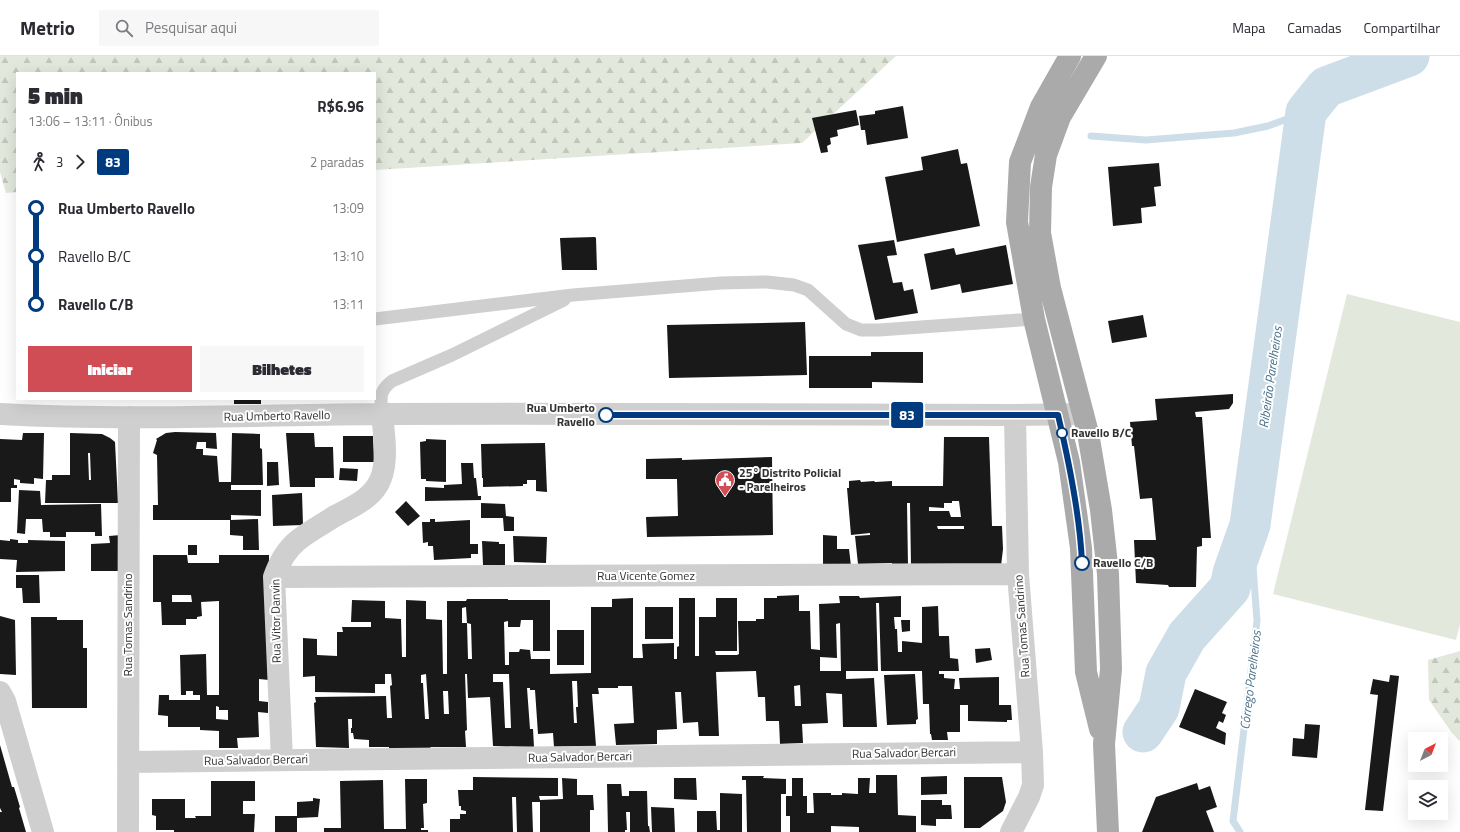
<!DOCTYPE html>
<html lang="pt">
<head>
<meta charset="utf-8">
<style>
  body { margin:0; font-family:"Titillium Web",sans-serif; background:#f7f7f7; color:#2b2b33; height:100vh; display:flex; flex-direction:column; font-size:15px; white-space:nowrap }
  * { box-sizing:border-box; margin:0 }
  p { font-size:13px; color:#7c7c81 }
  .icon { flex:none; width:22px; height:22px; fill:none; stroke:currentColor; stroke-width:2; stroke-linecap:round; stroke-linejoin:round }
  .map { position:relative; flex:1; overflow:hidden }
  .drawer { position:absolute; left:16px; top:16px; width:360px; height:328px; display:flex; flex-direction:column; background:#fff; border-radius:0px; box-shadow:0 4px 16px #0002 }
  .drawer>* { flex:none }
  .badge { padding:0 8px; border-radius:3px; font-size:14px; line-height:26px }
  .needle { width:26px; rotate:42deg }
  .tools { position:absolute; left:1408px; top:676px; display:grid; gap:8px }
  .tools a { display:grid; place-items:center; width:40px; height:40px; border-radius:0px; background:#fff; box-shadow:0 4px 16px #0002; font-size:20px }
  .map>.badge { position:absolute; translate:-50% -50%; box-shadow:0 0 0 2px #fff }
  .legs { display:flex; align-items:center; gap:6px; height:44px; padding:0 12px; font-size:13px }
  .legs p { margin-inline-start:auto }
  .head { display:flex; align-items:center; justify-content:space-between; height:68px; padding:0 12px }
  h1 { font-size:22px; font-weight:800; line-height:30px }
  .primary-button { display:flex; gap:8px; margin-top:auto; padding:8px 12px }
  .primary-button a { flex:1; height:46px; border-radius:0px; background:#d04d56; color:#fff; font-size:16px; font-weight:800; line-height:46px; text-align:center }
  .primary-button a+a { background:#f7f7f7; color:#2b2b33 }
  ul { padding:0 12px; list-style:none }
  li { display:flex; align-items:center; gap:14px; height:48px; font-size:15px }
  li i { display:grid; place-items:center; width:6px; height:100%; margin:0 5px; background:currentColor }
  li i::after { content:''; width:10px; height:10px; margin:-5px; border:3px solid; border-radius:50%; background:#fff }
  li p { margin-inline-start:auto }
  li:first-child i { background:linear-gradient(#0000 50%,currentColor 0) }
  li:last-child i { background:linear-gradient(currentColor 50%,#0000 0) }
  header { display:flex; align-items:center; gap:24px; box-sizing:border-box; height:56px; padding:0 20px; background:#fff; border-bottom:1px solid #e1e1e2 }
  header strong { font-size:19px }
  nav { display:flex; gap:22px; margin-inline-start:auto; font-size:14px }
  .search { width:280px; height:36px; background:#f7f7f7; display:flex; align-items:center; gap:10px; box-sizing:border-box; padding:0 14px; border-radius:0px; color:#7c7c81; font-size:15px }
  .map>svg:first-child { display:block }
</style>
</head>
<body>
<header>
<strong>Metrio</strong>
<div class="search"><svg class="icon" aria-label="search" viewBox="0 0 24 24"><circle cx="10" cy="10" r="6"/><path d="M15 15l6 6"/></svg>Pesquisar aqui</div>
<nav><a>Mapa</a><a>Camadas</a><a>Compartilhar</a></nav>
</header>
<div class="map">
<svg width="1460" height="776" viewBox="0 0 1460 776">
  <defs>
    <pattern id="forest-firs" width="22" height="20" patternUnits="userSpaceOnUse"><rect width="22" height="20" fill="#e2e8dc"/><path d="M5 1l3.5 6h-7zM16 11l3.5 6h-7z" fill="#c2c7bd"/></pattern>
  </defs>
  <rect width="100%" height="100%" fill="#fff"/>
  <path fill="#e2e8dc" d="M1347,238L1460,266V568L1456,584L1273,538Z"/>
  <path fill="url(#forest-firs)" d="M0,0H896L802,87L375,114V17H17V136L6,137L0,116Z
    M1460,595V685L1452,677L1429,644L1428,604Z"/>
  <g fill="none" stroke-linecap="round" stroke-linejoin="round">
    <path stroke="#cedee8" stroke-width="7" d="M1091,80L1146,84L1234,77L1268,70L1306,56
      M1240,776L1233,765L1257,565L1250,469"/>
    <path stroke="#cedee8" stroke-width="41" d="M1143,676L1159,652L1166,617L1187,580L1230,532L1233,517L1250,469L1306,56L1326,31L1409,0"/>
  </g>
  <path fill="#191919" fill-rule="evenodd" d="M903,50L908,82L867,89L865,74H861L859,60L875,58V55Z
    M856,54L859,69L837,74L838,80L830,82L831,88L827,90L828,96L821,97L812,62Z
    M958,93L961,108L967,107L980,170L897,186L885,121L923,114L921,101Z
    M1159,107L1161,130L1154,131L1156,150L1141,152L1142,167L1113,170L1108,111Z
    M595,181L596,182L597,214H562L560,182Z
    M894,184L897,199L887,200L893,227L902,226L904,235L913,233L918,257L875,264L858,189Z
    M1006,189L1013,228L962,237L960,228L931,234L924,198L954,192L956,199Z
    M1143,259L1147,281L1112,287L1108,265Z
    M805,266L807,319L669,322L667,269Z
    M871,296H923V327L872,326V332H809V300H871Z
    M1233,338V347L1229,353L1195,356L1196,361H1202L1211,482H1202V490L1197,491L1196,531H1169L1168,529L1136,527L1134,484H1156L1152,442L1140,443L1134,390H1132L1130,366L1157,364L1155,343Z
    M234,343H261V348H234Z
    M175,376L216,377L217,393L206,392V386H197L196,393H203V399L217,400L219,426H231L232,377L260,378V392L262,393L263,429H231V434H261V460L231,459V464L258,463L259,494H243V480L230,479V464H153V449H158L157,399L153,397L157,384L156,383L166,377Z
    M23,377H44L43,423L34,422V428L20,427V424L14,423V429H17V432H11V446H0V383L22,384Z
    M70,377L102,378L110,382L115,386L118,447H45L46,424H52V419H70ZM88,397H90L91,424H89Z
    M286,377H314L315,391H333L334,422H315V431H290Z
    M343,380H373L374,406H343Z
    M944,381H989L992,470H1002L1003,493L1001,510H911L910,447H907L908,510L892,511V507L858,508L855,480L870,479V477L851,479L847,432H849V425L860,424L861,426L874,425L875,426L892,425V430H943ZM952,445H959L961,461H951L949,455H929V451L944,452V447H952ZM937,470H964V473H938Z
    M426,383L446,384V426L426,425V423H421L420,386L426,385Z
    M545,387L547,436L536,435V424H527V428H523V430L483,431V422H482L481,388Z
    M772,401L773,479L647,481L646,461L678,460L677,423H646V403L682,402V404Z
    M267,406H278L279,429L267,430Z
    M461,407H473L474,422H476L478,440H481V444L425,445V431L444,432V429L462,428Z
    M340,412L358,413L357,425L339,424Z
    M19,434L40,435L41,449L101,448L102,480H95V476H66V481H50V476H43L42,463H26L25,478L17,477Z
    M302,437L303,469L273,470L272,439Z
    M406,445L420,460L408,470L395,456Z
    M481,447L505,448L506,460L514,461V475H504L503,462H481Z
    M430,463H435V466L470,464V488H478V498H471V502L434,504L433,490H428V486L423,487L422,466H430Z
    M121,479L120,515H91V488L110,487L109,480Z
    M823,479L837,480V493H849L851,510H823Z
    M513,480L547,481L546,507L514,506Z
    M10,483L18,484V487H28V484L65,485V515L16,516L17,504L0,503V484L10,485Z
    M482,485L499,486V488H505V509H483Z
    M188,489H197V499H188Z
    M153,499H187L188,507H219V499H269V624L259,623V645L268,646V657L258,656L259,681L237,682L238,692H219V675L200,674V671H168V660L158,659L159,639H169V644H200V639H193V635H186V639H181L180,599L206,598L207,639H219V545L201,546L202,560L197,561V563H186V569H162L161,546H153ZM172,539H191L192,546H172ZM216,650L219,651V654H228V664L216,663Z
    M16,519H39L40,547H23L22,532H16Z
    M799,539V555H810L811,593L820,594L819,548L840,547L839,540H859L860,542L901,540V561H894L895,573H897L898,596H902V585L922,587V551L938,550L939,580H949L950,602L958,603L959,615H939V618H944V622L955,623L954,633H960L959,622L999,621V649H1011L1012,664H1007V666L968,665V649H960V676H947L948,684H932L931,678H930L929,648H923L922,615H881L879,547H876L878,615H846V623L874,622L877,671H843L842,638L826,637L828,667L802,668L803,687L780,688L779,665H766L765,641H758L756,615L716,616L719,680H699L698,666L683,667L681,636H675L677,673L657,674V688L616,689L614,668L634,667L632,630H618V632H598L599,638H592L596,690L554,691L553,677L538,678L535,634H530V632H527L530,673H533L534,691L493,690L490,641L468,642L467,618H465L467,674L465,675L466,691H431L430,692L389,694V691H369V684L354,683L353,677H351V672H352V663H348L349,692L316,691L314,647L316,646L315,641L386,640L387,662H392L390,630L392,629L391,618H385V628H375V637L315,636V620L303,621V582L317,583V599L337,600V576H343L342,571H371V566H351L352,544L385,545V562L401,563L402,601H406V544L426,545V563L442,564L443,618H447V545H466L467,543H508V544H550V595H533V564H521L520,571H508V565L504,566L505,609H509V596H519L520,593L530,594L531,603H550V618L591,617V551H612V543L633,542V602H643L642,588L674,587V603H677V591L679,590V542H695V600H699V561H716V542H737V595H715L716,599H737L739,598L738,565H756V563H764V542H777V540ZM466,551L467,567H462V552ZM467,567L471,568L472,603H468ZM840,567L841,615H820V601L837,602L836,568ZM426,618L429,663H425L423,627H421V619ZM493,618H509L511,672H505L503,626H493ZM572,625H577L578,651H576L577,667H574ZM800,629L801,650H795L794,630ZM443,635H448L449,658H444Z
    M645,551H673V583H645Z
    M0,560L15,564L16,619L0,618Z
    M31,561H57V564H83V592H87V652H32Z
    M901,564H910V575L902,576Z
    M557,574H584V609H557Z
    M990,592L992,604L976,607L975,593Z
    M915,618L918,663L916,664V668L887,669L884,619Z
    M1390,619L1399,620L1383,755L1365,754L1378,639L1370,638L1373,623L1389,626Z
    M1195,633L1227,646L1222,657L1226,659L1223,667L1219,665L1216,672L1226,677L1225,689L1179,671Z
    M1305,668L1320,669L1317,702L1292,700L1293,682L1304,683Z
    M0,689L12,731H14L20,751L19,752L26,776H0V756H2L0,752Z
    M876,719H897L898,759L916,760V776H859V771L831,770V776H790V760H786V740H792V722H803V740H807V757H814L813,737H831V739H842V737L858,738V722H870L869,737H876Z
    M742,720H764L763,722L786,723V738H781V776H747L746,724H742Z
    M947,720V738L921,739V721Z
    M473,721L558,722V740H539L540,744L563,743L562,722L577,723V739H593L594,754H590V776H540V746H532L533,776H517L516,741H512L513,776H450V763H460V758H466V755L461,754V750H459L458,734H473Z
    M964,721H1002L1006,746L1003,755L980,772H964Z
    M674,722H696L697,744L674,743Z
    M405,723H427V747L423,748L424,772H421V774H428V776H324V772H341L340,725L383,724L384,773H406Z
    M211,725H255V745H243V758H255L254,776H174V774H156V760L152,759V743H185V762H196L195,760H211Z
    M1427,725L1441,728L1440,731H1425Z
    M1197,727L1199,734L1210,730L1217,751L1206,755L1214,776H1142L1156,741Z
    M607,728H621L622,740H629V735H647L648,770H649L650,776H630V756H626L627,774H625V776H608Z
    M720,737L742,738V776H697V755H716L717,774H720Z
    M313,742L320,743L318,761L297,762V776H275V760H297V746L313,745Z
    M921,744H942V749H951L952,763H936V770L921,769Z
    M651,751L674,752L675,776H652Z
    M1420,757H1435L1433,763L1419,761Z"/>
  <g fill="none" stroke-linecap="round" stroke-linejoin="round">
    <path stroke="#cfcfcf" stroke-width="13" d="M375,263L573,239L721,227L767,226L794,229L808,234L846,268L861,274H879L1034,263
      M382,358C381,342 378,336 392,325L452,299L564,244"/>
    <path stroke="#cfcfcf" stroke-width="22" d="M0,358C127,365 255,359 382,358C593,357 804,359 1015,359L1083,358
      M274,521L1018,518
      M0,636L5,645L43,776
      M282,704L274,521C279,507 285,495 297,485C308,476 323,468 335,460C352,451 374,442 381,422C388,404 384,377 382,358
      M128,706L1032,696
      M128,776L129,361
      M1011,776L1029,741L1033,729L1032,696L1018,518L1015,359"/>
    <path stroke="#aaa" stroke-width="22" d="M1070,0L1041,51L1020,106L1017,166L1034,263L1069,406L1081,492L1086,616L1100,673
      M1096,0L1060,61L1046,99L1041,131L1040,177L1050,232L1088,377L1101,454L1108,518L1111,613L1104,688L1108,776"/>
  </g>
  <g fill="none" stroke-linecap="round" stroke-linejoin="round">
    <defs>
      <path id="line-1" d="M606,359H1058C1069,406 1080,458 1082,507"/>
    </defs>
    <use href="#line-1" stroke="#fff" stroke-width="9"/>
    <use href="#line-1" stroke="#003b80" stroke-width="6"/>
  </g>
  <defs>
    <symbol id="civic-pin" viewBox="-11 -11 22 30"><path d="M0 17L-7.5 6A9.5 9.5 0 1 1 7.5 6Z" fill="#d04d56" stroke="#fff"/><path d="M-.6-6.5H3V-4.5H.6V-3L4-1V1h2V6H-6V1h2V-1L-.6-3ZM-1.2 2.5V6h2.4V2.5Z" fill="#fff"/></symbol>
  </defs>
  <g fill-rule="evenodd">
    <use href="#civic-pin" x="714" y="413" width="22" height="30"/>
  </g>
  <g fill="#fff" stroke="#003b80" stroke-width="2">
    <circle cx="606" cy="359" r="7"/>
    <circle cx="1062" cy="377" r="5"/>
    <circle cx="1082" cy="507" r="7"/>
  </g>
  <g text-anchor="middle" stroke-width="4" stroke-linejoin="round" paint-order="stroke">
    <g font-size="12" font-weight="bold" fill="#323232" stroke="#fff" text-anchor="start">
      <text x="595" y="356" text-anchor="end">Rua Umberto<tspan x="595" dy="14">Ravello</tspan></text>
      <text x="1071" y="381">Ravello B/C</text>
      <text x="1093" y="511">Ravello C/B</text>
    </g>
    <g font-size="12" fill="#323232" stroke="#fff">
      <text transform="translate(277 360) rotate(-1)" y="4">Rua Umberto Ravello</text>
      <text x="646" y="524">Rua Vicente Gomez</text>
      <text transform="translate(276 565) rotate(-91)" y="4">Rua Vitor Danvin</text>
      <text transform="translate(128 569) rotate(-90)" y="4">Rua Tomas Sandrino</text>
      <text transform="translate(1022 570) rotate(-94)" y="4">Rua Tomas Sandrino</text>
      <text transform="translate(904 697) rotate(-1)" y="4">Rua Salvador Bercari</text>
      <text transform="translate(580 701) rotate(-1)" y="4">Rua Salvador Bercari</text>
      <text transform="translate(256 704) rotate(-1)" y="4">Rua Salvador Bercari</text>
    </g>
    <g font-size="12" font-weight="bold" fill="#323232" stroke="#fff" text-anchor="start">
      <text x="739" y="421">25° Distrito Policial<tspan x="739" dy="14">- Parelheiros</tspan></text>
    </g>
    <g font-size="13" font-style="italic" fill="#49718b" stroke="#fff">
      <text transform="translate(1270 321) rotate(-82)" y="5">Ribeirão Parelheiros</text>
      <text transform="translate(1250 624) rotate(-83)" y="5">Córrego Parelheiros</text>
    </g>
  </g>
</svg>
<div class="tools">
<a><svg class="needle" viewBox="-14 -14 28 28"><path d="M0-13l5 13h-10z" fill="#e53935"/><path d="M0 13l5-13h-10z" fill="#7c7c81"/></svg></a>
<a><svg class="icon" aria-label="layers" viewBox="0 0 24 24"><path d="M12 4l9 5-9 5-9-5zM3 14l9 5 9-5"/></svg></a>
</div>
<b class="badge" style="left:907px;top:359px;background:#003b80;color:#fff">83</b>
<section class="drawer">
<div class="head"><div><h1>5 min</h1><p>13:06 – 13:11 · Ônibus</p></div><b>R$6.96</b></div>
<div class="legs"><svg class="icon" aria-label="walk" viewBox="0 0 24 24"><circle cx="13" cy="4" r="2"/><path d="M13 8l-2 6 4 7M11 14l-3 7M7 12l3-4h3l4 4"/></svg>3<svg class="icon" aria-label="forward" viewBox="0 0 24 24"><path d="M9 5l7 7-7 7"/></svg><b class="badge" style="background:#003b80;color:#fff">83</b><p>2 paradas</p></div>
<ul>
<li><i style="color:#003b80"></i><b>Rua Umberto Ravello</b><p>13:09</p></li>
<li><i style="color:#003b80"></i><span>Ravello B/C</span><p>13:10</p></li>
<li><i style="color:#003b80"></i><b>Ravello C/B</b><p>13:11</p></li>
</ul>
<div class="primary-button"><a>Iniciar</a><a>Bilhetes</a></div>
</section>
</div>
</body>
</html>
